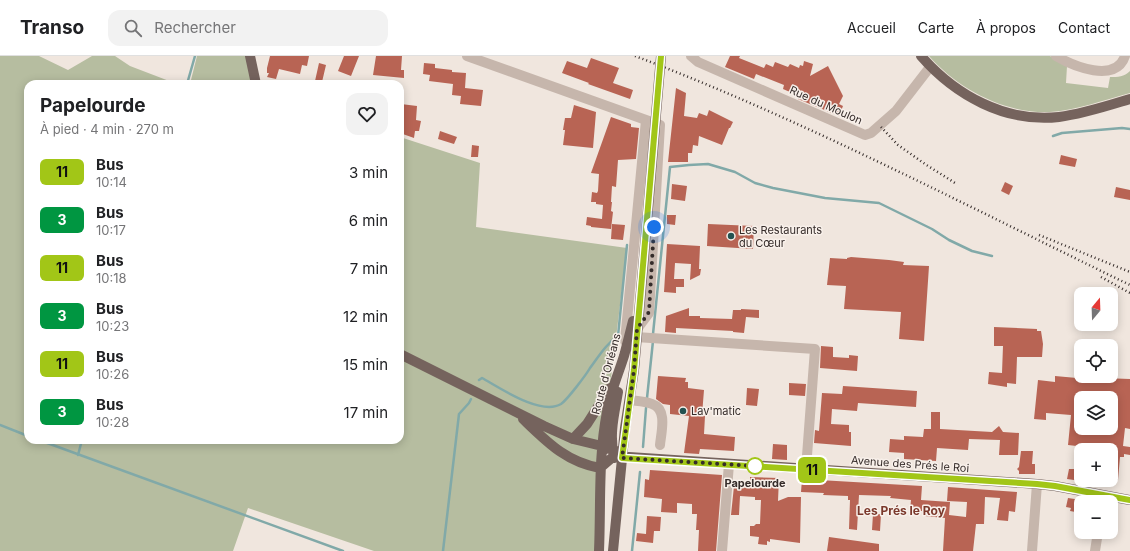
<!DOCTYPE html>
<html lang="fr">
<head>
<meta charset="utf-8">
<style>
  body { margin:0; font-family:Inter,sans-serif; background:#f2f2f2; color:#202124; height:100vh; display:flex; flex-direction:column; font-size:15px; white-space:nowrap }
  * { box-sizing:border-box; margin:0 }
  p { font-size:13px; color:#757577 }
  .icon { flex:none; width:22px; height:22px; fill:none; stroke:currentColor; stroke-width:2; stroke-linecap:round; stroke-linejoin:round }
  .map { position:relative; flex:1; overflow:hidden }
  .details { position:absolute; left:24px; top:24px; width:380px; height:364px; display:flex; flex-direction:column; background:#fff; border-radius:12px; box-shadow:0 2px 10px #0003 }
  .details>* { flex:none }
  .badge { padding:0 8px; border-radius:6px; font-size:14px; line-height:26px }
  .needle { width:26px; rotate:19deg }
  .tools { position:absolute; left:1074px; top:231px; display:grid; gap:8px }
  .tools a { display:grid; place-items:center; width:44px; height:44px; border-radius:8px; background:#fff; box-shadow:0 2px 10px #0003; font-size:20px }
  .you { position:absolute; width:20px; height:20px; margin:-10px; border:3px solid #fff; border-radius:50%; background:#1a73e8; box-shadow:0 0 0 6px #1a73e833 }
  .map>.badge { position:absolute; translate:-50% -50%; box-shadow:0 0 0 2px #fff }
  .round { display:grid; place-items:center; flex:none; width:42px; height:42px; border-radius:12px; background:#f2f2f2 }
  .headline { display:flex; align-items:center; justify-content:space-between; height:68px; padding:0 16px }
  h1 { font-size:19px; font-weight:700; line-height:30px }
  ul { padding:0; list-style:none }
  li { display:flex; align-items:center; gap:12px; height:48px; padding:0 16px }
  li div { flex:1 }
  li b { display:block; font-size:15px }
  li em { font-style:normal }
  li .badge { min-width:44px; font-weight:700; text-align:center }
  header { display:flex; align-items:center; gap:24px; box-sizing:border-box; height:56px; padding:0 20px; background:#fff; border-bottom:1px solid #e0e0e0 }
  header strong { font-size:19px }
  nav { display:flex; gap:22px; margin-inline-start:auto; font-size:14px }
  .search { width:280px; height:36px; background:#f2f2f2; display:flex; align-items:center; gap:10px; box-sizing:border-box; padding:0 14px; border-radius:12px; color:#757577; font-size:15px }
  .map>svg:first-child { display:block }
</style>
</head>
<body>
<header>
<strong>Transo</strong>
<div class="search"><svg class="icon" aria-label="search" viewBox="0 0 24 24"><circle cx="10" cy="10" r="6"/><path d="M15 15l6 6"/></svg>Rechercher</div>
<nav><a>Accueil</a><a>Carte</a><a>À propos</a><a>Contact</a></nav>
</header>
<div class="map">
<svg width="1130" height="495" viewBox="0 0 1130 495">
  <rect width="100%" height="100%" fill="#f0e6de"/>
  <path fill="#b6bda0" d="M0,0H39L68,14L92,0H115L130,10L177,28H28V384H400V81L480,107L476,171L627,192L600,412L598,495H374L248,452L233,495H0Z
    M197,0H250L256,28H190Z
    M929,0H1050L1067,10L1066,27L1108,32L1110,21C1118,21 1124,21 1130,15V37C1104,44 1077,54 1050,56C1005,58 958,33 929,0Z"/>
  <g fill="none" stroke-linecap="round" stroke-linejoin="round">
    <path stroke="#81a9a8" stroke-width="2.5" d="M187,28L195,0
      M1053,80L1062,77L1122,72L1130,73
      M653,278L670,111L689,109L708,108L735,116L755,127L773,132L825,142L879,147L932,173L949,184L972,195L992,200
      M479,324L482,322C500,332 541,360 561,348C567,344 586,319 590,312C599,300 606,288 618,280L627,189
      M647,342L653,285
      M0,369L28,380
      M39,384L343,495
      M643,391L646,352
      M78,399L82,384
      M443,495L459,358L469,347L471,343
      M632,495L640,416"/>
  </g>
  <path fill="#b86454" fill-rule="evenodd" d="M270,0H309L307,10L302,9L300,18L279,13L276,23L267,21L269,17H267V12Z
    M344,0H359L351,20L338,15Z
    M376,0H402L401,14H404V22L373,19Z
    M730,0H740L739,2L764,12L766,8L773,11L775,6L788,11L790,8L799,12L800,9L803,10L804,5L813,8L810,20L828,10L843,40L839,48L843,50L839,60L798,43L799,40L783,33L784,29L756,18L754,23L725,11Z
    M591,2L619,12L613,27L633,34L630,43L588,28L589,27L562,17L567,5L587,12Z
    M319,7L326,9L322,26L315,25Z
    M424,7L435,8V12L452,14V16L466,17L465,32L483,34L481,50L460,48L461,40L452,39L453,28L429,25L430,19L423,18Z
    M676,32L686,37L684,60L697,62L699,57L707,60L709,54L733,66L730,72H729L722,89L699,80L698,90L693,89L692,97H688V106H668Z
    M401,48L417,50L416,64L421,65L419,75H415L414,82L400,77Z
    M574,49L596,56L593,92L563,89L565,74H563L565,62H571Z
    M611,61L631,68V71L639,72L636,103L618,104L616,131L612,130L611,146H612L611,155L613,156L611,173L591,171V170L586,169L587,161L602,163L603,149L596,148V146H591L592,136L597,137L598,135L599,118L591,117Z
    M440,75L457,81L454,88L438,83Z
    M472,89L479,90L478,101H471Z
    M1061,99L1077,103L1075,111L1059,108Z
    M1005,126L1013,130L1009,139L1001,135Z
    M672,128L687,130L685,145L671,143Z
    M1116,131L1130,134V144L1114,141Z
    M667,159H676L675,169L667,168Z
    M612,168L625,169L623,184L611,183Z
    M708,168L754,170L753,193L707,190Z
    M667,188L700,190L699,213H701L700,219L690,224L691,208L675,207L674,223H684V231H676V237L664,236Z
    M851,201L889,204L904,206L903,209L929,210L924,285L899,283L901,256L844,253L846,230L827,229L830,202L847,203V202Z
    M689,252V260H700V262L732,263L733,254H741V253L759,254V262L746,261L744,277L733,276V275L676,272V277L665,276L666,260Z
    M994,271L1037,273V275H1041L1043,288L1042,301H1017L1016,328L1007,327V331L988,328L989,316L1002,317L1003,290H994Z
    M821,290L833,291V301L849,302V299L858,300L857,315L820,312Z
    M658,320L686,322L685,326H688V332L704,334L702,359L705,360L704,378L735,381L734,395L700,393L699,398L684,397L689,360L670,358V349L663,348L656,343Z
    M1055,320L1077,322V320H1095L1104,321L1103,322L1130,323V373L1125,372L1123,390L1130,391V399L1124,398V401H1120L1118,424L1111,423V394L1068,389L1071,359L1046,357V364L1034,363L1038,324L1055,326ZM1081,342H1114V349L1118,350L1116,368H1111V372H1081Z
    M789,327L806,328L805,340L789,339Z
    M843,330L917,335L916,351L858,347L857,355L832,353L831,368L849,369V376H851V390L814,387L815,374L819,375L822,337L842,338Z
    M747,332L759,333L757,350L746,349Z
    M931,356H940V373L992,376L999,370L1003,376L1019,377L1018,399H999L1000,384L969,383L968,394L937,392L936,405L904,403V397L889,396L890,383L904,384V380L923,381L924,373H931Z
    M773,388L787,389V404L772,403Z
    M1021,395H1033L1032,408H1035V418H1019V415L1017,413L1019,411Z
    M1075,412L1081,414V425L1067,423L1069,413H1074Z
    M650,414L722,419L716,495H698L699,474H696L697,458H692V448L677,447V457L661,456L662,443L644,441L645,423L649,424Z
    M750,421L779,422L778,445L788,441H801L800,487L770,483V486L767,485V489L758,488L759,481L750,480V470H754L756,468H760L761,444H755V441L740,440L739,459H731L734,430H747L748,428L750,429Z
    M802,423L922,430L921,444L950,446L949,459L966,461L967,446L947,445L948,431L1017,436L1015,456L1009,455L1008,465L997,464L1000,442L985,441L984,468H976L973,495H943L945,462L924,460V458H922V455L910,454L911,444L890,442L891,440L859,439L857,474L849,473L850,444H848V440L823,439L824,437L801,436Z
    M1068,442L1081,444V457L1070,455L1071,452L1066,451Z
    M873,458H881L880,475L872,474Z
    M647,460L661,461L660,475H654L653,487L636,485L637,477L646,478Z
    M829,481L879,488V495H827Z"/>
  <g fill="none" stroke-linecap="round" stroke-linejoin="round">
    <path stroke="#c6b6ac" stroke-width="10" d="M467,0L660,69L649,257L637,273
      M691,0L698,6L865,79L871,77L896,55L930,11
      M1056,0C1073,10 1116,28 1125,0
      M636,281L815,293L806,413
      M625,285L646,64
      M630,344C637,345 645,345 652,348C668,353 661,377 660,389
      M722,495L729,408
      M1032,495L1037,428
      M1095,495L1098,476"/>
    <path stroke="#75635d" stroke-width="10" d="M250,0L256,28
      M921,0C955,39 1005,67 1059,61C1083,58 1107,50 1130,43
      M400,298L544,370L573,383L602,390L606,393
      M523,363C547,386 566,406 600,412L614,400L617,395
      M573,383L587,368L610,332
      M614,400L1037,428L1055,430L1130,444
      M614,402C609,377 614,360 618,336
      M599,495C601,448 598,402 607,356C610,337 618,319 624,300C627,289 630,277 633,265
      M613,495L625,372L634,314L642,223"/>
    <path stroke="#352c2a" stroke-width="2.5" stroke-dasharray="1 3" stroke-linecap="butt" d="M635,0C804,64 967,150 1130,229
      M881,71L898,89L925,108L955,127
      M1039,179L1130,216
      M1101,221L1130,237"/>
    <path stroke="#75635d" stroke-width="10" d="M642,223L661,0"/>
  </g>
  <g fill="none" stroke-linecap="round" stroke-linejoin="round">
    <defs>
      <path id="line" d="M661,0L634,314L622,402L1037,428L1055,430L1130,444"/>
    </defs>
    <use href="#line" stroke="#fff" stroke-width="9"/>
    <use href="#line" stroke="#a2c617" stroke-width="6"/>
    <path stroke="#352c2a" stroke-width="4" stroke-dasharray="0 7.2" d="M654,171L649,256L637,273L634,314L622,402L755,410"/>
  </g>
  <g fill="#245251" stroke="#f8f0ea" stroke-width="1.5">
    <circle cx="731" cy="180" r="4"/>
    <circle cx="683" cy="355" r="4"/>
  </g>
  <circle fill="#fff" stroke="#a2c617" stroke-width="2" cx="755" cy="410" r="8"/>
  <g text-anchor="middle" stroke-width="3" stroke-linejoin="round" paint-order="stroke">
    <g font-size="11" fill="#352c2a" stroke="#f8f0ea">
      <text transform="translate(826 49) rotate(24)" y="4">Rue du Moulon</text>
      <text transform="translate(606 318) rotate(-75)" y="4">Route d'Orléans</text>
      <text transform="translate(910 408) rotate(4)" y="4">Avenue des Prés le Roi</text>
    </g>
    <g font-size="11" fill="#352c2a" stroke="#f8f0ea" text-anchor="start">
      <text x="739" y="178">Les Restaurants<tspan x="739" dy="13">du Cœur</tspan></text>
      <text x="691" y="359">Lav'matic</text>
    </g>
    <g font-size="11" font-weight="bold" fill="#352c2a" stroke="#f8f0ea">
      <text x="755" y="431">Papelourde</text>
    </g>
    <g font-size="12" font-weight="bold" fill="#7b392c" stroke="#f8f0ea">
      <text x="901" y="459">Les Prés le Roy</text>
    </g>
  </g>
</svg>
<div class="tools">
<a><svg class="needle" viewBox="-14 -14 28 28"><path d="M0-13l5 13h-10z" fill="#e53935"/><path d="M0 13l5-13h-10z" fill="#757577"/></svg></a>
<a><svg class="icon" aria-label="locate" viewBox="0 0 24 24"><circle cx="12" cy="12" r="6"/><path d="M12 2v4M12 18v4M2 12h4M18 12h4"/></svg></a>
<a><svg class="icon" aria-label="layers" viewBox="0 0 24 24"><path d="M12 4l9 5-9 5-9-5zM3 14l9 5 9-5"/></svg></a>
<a>+</a>
<a>−</a>
</div>
<div class="you" style="left:654px;top:171px"></div>
<b class="badge" style="left:812px;top:414px;background:#a2c617;color:#111">11</b>
<section class="details">
<div class="headline"><div><h1>Papelourde</h1><p>À pied · 4 min · 270 m</p></div><a class="round"><svg class="icon" aria-label="heart" viewBox="0 0 24 24"><path d="M12 20l-8-8c-3-5 5-10 8-4 3-6 11-1 8 4z"/></svg></a></div>
<ul>
<li><span class="badge" style="background:#a2c617;color:#111">11</span><div><b>Bus</b><p>10:14</p></div><em>3 min</em></li>
<li><span class="badge" style="background:#009641;color:#fff">3</span><div><b>Bus</b><p>10:17</p></div><em>6 min</em></li>
<li><span class="badge" style="background:#a2c617;color:#111">11</span><div><b>Bus</b><p>10:18</p></div><em>7 min</em></li>
<li><span class="badge" style="background:#009641;color:#fff">3</span><div><b>Bus</b><p>10:23</p></div><em>12 min</em></li>
<li><span class="badge" style="background:#a2c617;color:#111">11</span><div><b>Bus</b><p>10:26</p></div><em>15 min</em></li>
<li><span class="badge" style="background:#009641;color:#fff">3</span><div><b>Bus</b><p>10:28</p></div><em>17 min</em></li>
</ul>
</section>
</div>
</body>
</html>
